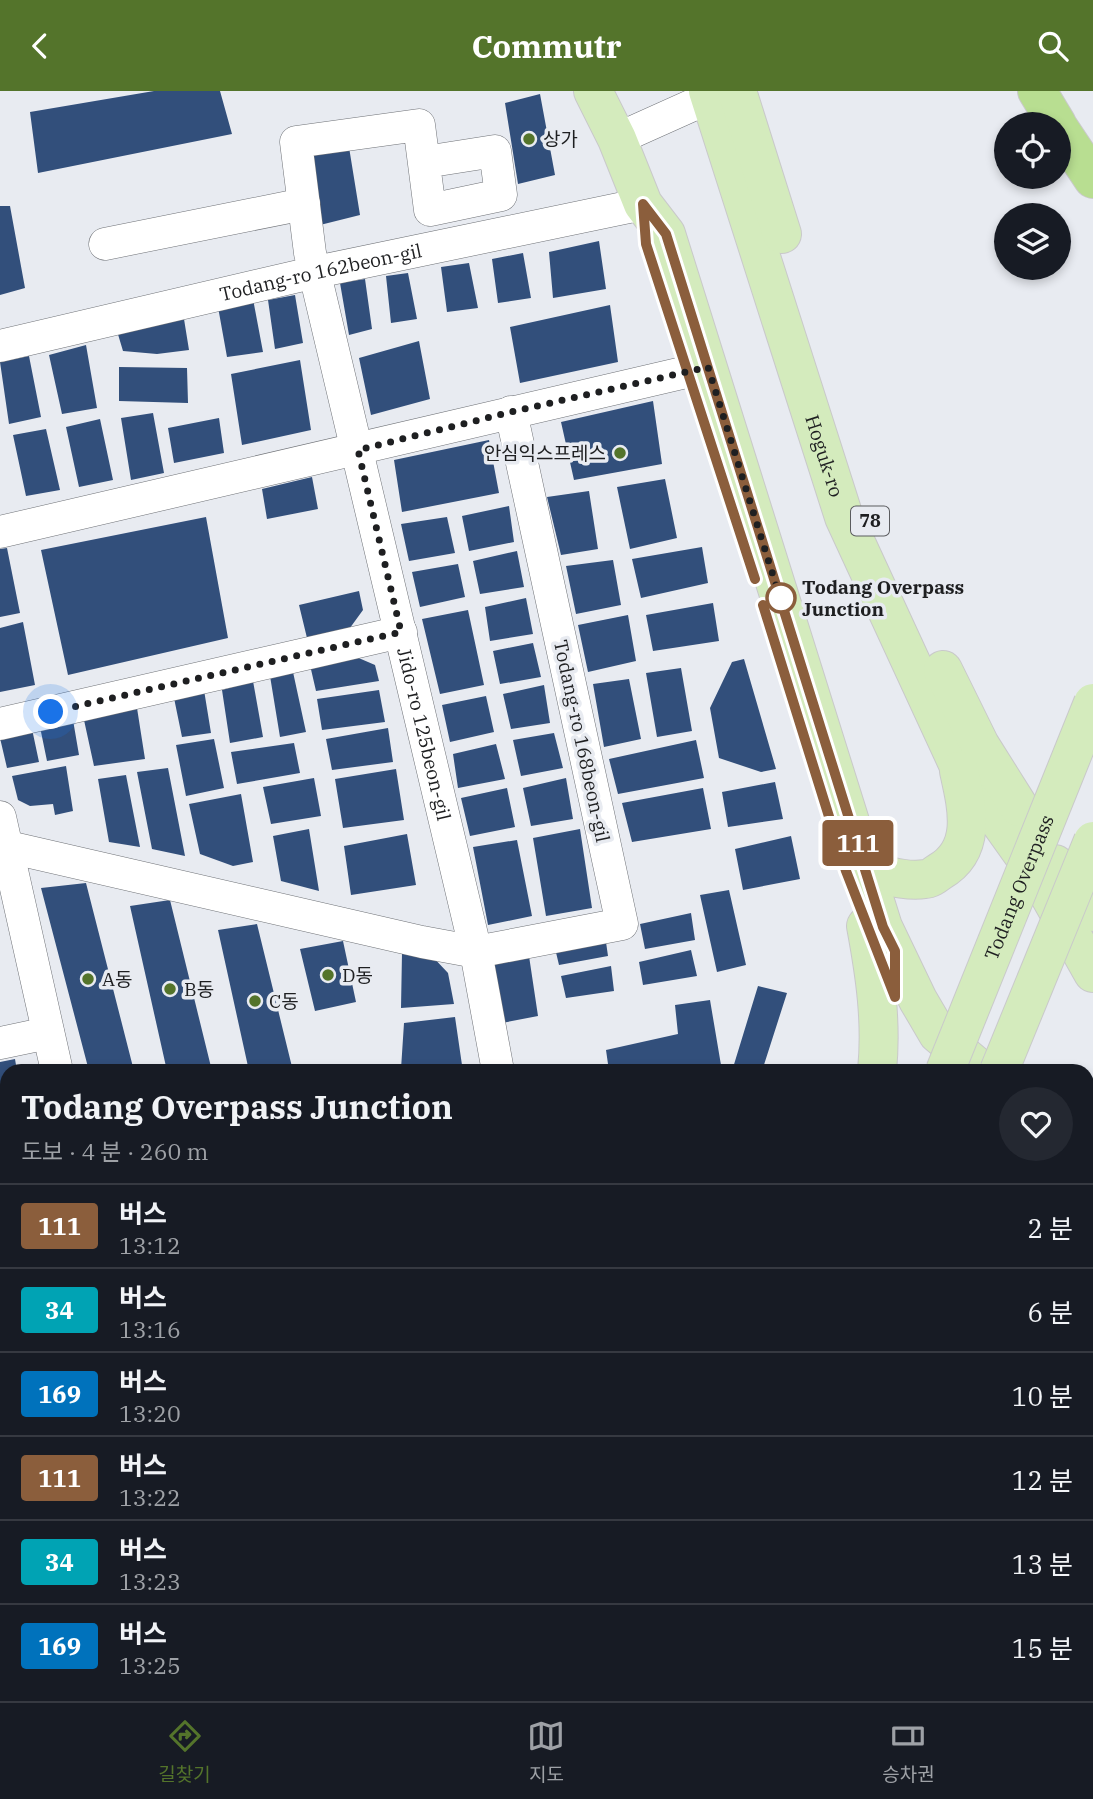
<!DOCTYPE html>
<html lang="ko">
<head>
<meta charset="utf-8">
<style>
  body { margin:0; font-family:"IBM Plex Serif","Noto Sans KR",serif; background:#242831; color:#f1f3f6; height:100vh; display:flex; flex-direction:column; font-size:26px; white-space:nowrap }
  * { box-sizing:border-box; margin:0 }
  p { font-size:23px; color:#9ea1a6 }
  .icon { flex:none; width:38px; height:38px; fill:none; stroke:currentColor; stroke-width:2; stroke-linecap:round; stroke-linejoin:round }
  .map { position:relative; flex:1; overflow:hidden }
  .sheet { position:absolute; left:0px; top:973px; width:1094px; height:637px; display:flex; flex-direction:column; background:#171b24; border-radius:21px 21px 0 0; box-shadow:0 4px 10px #0003 }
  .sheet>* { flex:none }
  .badge { padding:0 14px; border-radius:5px; font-size:24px; line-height:46px }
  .buttons { position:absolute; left:994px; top:21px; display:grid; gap:14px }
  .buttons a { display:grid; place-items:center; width:77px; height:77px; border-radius:50%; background:#171b24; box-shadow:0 4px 10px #0003; font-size:35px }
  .you { position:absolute; width:35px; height:35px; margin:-18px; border:5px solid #fff; border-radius:50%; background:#1a73e8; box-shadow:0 0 0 10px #1a73e833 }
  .map>.badge { position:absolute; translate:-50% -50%; box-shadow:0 0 0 4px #fff }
  .round { display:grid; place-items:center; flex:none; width:74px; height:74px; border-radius:37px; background:#242831 }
  .head { display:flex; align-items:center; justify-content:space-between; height:119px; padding:0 21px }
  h1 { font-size:33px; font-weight:800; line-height:52px }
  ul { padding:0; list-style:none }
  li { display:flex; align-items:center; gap:21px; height:84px; padding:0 21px; border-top:2px solid #363941 }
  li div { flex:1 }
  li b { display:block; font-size:26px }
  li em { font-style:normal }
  li .badge { min-width:77px; font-weight:700; text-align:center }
  header { display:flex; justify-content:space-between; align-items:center; height:91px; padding:0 21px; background:#54742b; color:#fff; font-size:32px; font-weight:800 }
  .tab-bar { display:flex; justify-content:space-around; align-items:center; height:98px; border-top:2px solid #363941; background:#171b24; font-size:19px; color:#9ea1a6 }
  .tab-bar a { display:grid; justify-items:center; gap:4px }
  .tab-bar .current { color:#54742b }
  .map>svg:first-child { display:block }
</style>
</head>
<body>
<header><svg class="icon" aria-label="back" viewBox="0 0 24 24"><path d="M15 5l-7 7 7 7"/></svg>Commutr<svg class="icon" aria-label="search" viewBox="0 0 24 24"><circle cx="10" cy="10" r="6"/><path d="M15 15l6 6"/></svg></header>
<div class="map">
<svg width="1093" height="1610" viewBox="0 0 1093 1610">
  <rect width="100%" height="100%" fill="#e8ebf1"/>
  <path fill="#324f7b" d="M154,0H220L232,43L38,82L30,21Z
    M540,3L555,84L518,93L505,12Z
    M348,50L360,124L320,134L303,56Z
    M0,115H10L25,197L0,204Z
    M599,150L606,198L553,207L549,161Z
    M523,162L531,207L498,212L492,168Z
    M469,172L478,217L447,221L441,176Z
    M408,182L417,228L391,232L386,185Z
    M365,188L372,238L349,244L340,192Z
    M295,204L303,252L275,258L268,209Z
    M253,208L263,261L227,266L218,216Z
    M610,214L618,271L520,292L510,236Z
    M184,228L189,259L157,263L123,260L117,240Z
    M419,250L430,308L371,324L359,267Z
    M86,254L97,317L62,323L49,264Z
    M29,265L41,326L9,333L0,271Z
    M300,269L311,339L242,354L231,283Z
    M119,276L187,277L188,312L119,310Z
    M653,310L662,373L574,389L561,331Z
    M153,322L164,382L131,389L121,327Z
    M219,327L224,362L174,372L168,337Z
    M100,328L113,389L79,396L66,336Z
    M46,338L60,399L26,405L13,344Z
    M489,349L499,402L402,421L394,369Z
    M312,386L318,418L267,428L262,398Z
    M665,388L677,447L630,458L617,396Z
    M589,400L598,458L561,464L547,406Z
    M509,415L514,451L469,460L462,425Z
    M206,426L228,547L68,584L41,459Z
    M447,426L455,462L409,470L401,433Z
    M702,456L708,492L641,507L632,468Z
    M7,457L20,522L0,526V458Z
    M517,460L524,496L480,503L473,470Z
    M613,469L621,514L576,523L566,475Z
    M458,473L465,506L420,516L412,481Z
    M359,500L363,519L347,541L307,547L299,514Z
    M526,507L533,543L490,550L485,516Z
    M713,512L719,550L653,560L646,524Z
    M468,519L484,594L440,603L422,528Z
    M628,524L636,570L588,581L578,534Z
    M23,531L35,594L0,601V537Z
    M533,552L541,586L500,593L493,560Z
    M354,565L375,574L379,590L316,600L310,574Z
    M744,568L776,678L761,681L719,667L710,617L732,571Z
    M681,577L692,640L657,646L646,582Z
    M293,581L306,641L280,646L270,585Z
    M629,588L641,648L604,656L593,593Z
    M253,590L263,646L230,652L222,599Z
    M544,594L550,632L511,638L503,603Z
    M204,599L211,642L182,646L174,607Z
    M379,599L385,631L322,639L317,608Z
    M486,605L494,641L450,651L442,614Z
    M137,617L145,668L94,675L84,629Z
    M73,629L79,664L47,670L40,636Z
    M388,637L393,671L332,679L326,648Z
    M32,638L39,671L7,677L0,647Z
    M554,642L563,677L521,685L513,649Z
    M214,648L224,697L186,705L176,654Z
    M696,649L704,687L618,703L609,668Z
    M294,652L300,682L237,693L231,661Z
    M496,653L505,688L458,697L453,663Z
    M66,675L73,720L55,724L53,713L30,715L18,709L12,685Z
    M168,677L185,765L152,758L137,681Z
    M396,678L404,729L343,737L335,688Z
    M126,684L140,756L109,751L98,688Z
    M314,687L321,725L271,733L263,696Z
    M566,687L573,728L531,735L523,697Z
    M775,691L783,728L728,736L722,701Z
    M507,697L515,736L470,745L461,707Z
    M703,697L711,738L632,751L622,712Z
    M241,703L253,771L233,775L200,763L189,713Z
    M309,738L319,800L281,790L273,745Z
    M580,738L592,817L546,825L533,747Z
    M407,743L416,794L351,804L344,755Z
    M791,745L800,788L743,799L735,758Z
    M517,749L532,825L488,834L473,756Z
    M86,792L134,980H89L41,797Z
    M729,799L746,874L717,881L700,804Z
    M170,809L212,980H167L130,815Z
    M691,822L695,849L645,858L640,833Z
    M257,833L293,980H249L218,839Z
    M605,844L608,865L559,874L554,853Z
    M343,850L356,911L315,920L300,858Z
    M691,859L697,885L643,894L639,871Z
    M402,862L431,864L448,882L454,913L401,917Z
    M529,865L538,925L502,932L494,870Z
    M611,875L614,900L566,907L561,885Z
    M758,895L787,902L762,980H732Z
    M710,909L722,980H609L606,959L678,943L675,914Z
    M455,926L462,974L401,978L404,932Z
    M15,968L17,980H7V1013L0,1015V971Z
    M7,1035V1084L0,1086V1037Z
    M7,1283V1334L0,1336V1285Z
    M7,1454V1484L0,1485V1455Z
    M7,1497V1537L1,1538L0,1498Z
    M128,1603H175L176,1610H129Z
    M225,1603H275L276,1605L272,1610H226Z
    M316,1603H341L351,1607L349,1610H312Z
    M375,1603H431L428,1610H373Z
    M995,1603H1046L1045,1610H993Z"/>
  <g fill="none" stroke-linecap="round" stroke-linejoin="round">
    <defs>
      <g id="minor">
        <path d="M617,48L724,0"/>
        <path id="s1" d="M425,71L495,60L501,104L430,119L419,34L296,51L310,162L476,861L498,980"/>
        <path d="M105,153L304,113"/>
        <path id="s2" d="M0,255L316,181L643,113"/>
        <path d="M0,441L708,276"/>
        <path d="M0,633L401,541"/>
        <path d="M0,726L57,980"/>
        <path d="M0,754L422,851L476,861L622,833L511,321"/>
        <path d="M0,952L48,942"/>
        <path d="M0,1442L7,1440"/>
        <path d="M0,1560L7,1558"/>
        <path d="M206,1603L208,1610"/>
        <path d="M467,1610L469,1603"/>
      </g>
      <g id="major">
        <path d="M593,0L617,48L643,113L666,143L883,836L918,909L938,943L982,980"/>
        <path id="s3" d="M708,0L844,426L957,671L1039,786L1093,882"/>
        <path d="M737,0L782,143"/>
        <path d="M943,579L980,654L1019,716"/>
        <path d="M1055,773L1093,821"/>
        <path d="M866,780C885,784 906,791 925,788C930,788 935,784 939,781C978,759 967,716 959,680"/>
        <path d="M866,835C875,883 882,931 877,980"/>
        <path d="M1087,1024L1093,1026"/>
        <path d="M1087,1057L1093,1060"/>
        <path d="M1087,1213L1093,1211"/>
        <path d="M0,1241L7,1239"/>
        <path d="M634,1610L637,1603"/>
        <path d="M687,1610L689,1603"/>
        <path d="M756,1610L758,1603"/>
        <path d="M810,1610L813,1603"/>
      </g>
      <path id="highway" d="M1037,0L1057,33
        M1059,37L1093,88"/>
    </defs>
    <use href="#minor" stroke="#6f7277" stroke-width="33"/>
    <use href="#major" stroke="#c9c9ca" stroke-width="40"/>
    <use href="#highway" stroke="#c9c9ca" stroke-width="40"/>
    <use href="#minor" stroke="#fff" stroke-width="32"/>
    <use href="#major" stroke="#d4ebbd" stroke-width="38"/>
    <use href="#highway" stroke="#b8de91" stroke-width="38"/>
    <defs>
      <g id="major-bridge">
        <path id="s4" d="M945,980L1093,612"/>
        <path d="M999,980L1093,750"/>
      </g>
    </defs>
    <use href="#major-bridge" stroke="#c9c9ca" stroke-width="40" stroke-linecap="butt"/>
    <use href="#major-bridge" stroke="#d4ebbd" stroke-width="38"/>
  </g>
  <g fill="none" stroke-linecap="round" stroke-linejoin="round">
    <defs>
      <path id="line" d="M755,488L646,153L643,113L666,143L883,836L895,860V906L846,780L763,514"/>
    </defs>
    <use href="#line" stroke="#fff" stroke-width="16"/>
    <use href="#line" stroke="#8b5e3c" stroke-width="10"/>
    <path stroke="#1e1f21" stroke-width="7" stroke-dasharray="0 12.6" d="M51,621L401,541L358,359L511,321L708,276L781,510V507"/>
  </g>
  <g fill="#54742b" stroke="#e8ebf1" stroke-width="2.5">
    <circle cx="529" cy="48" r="7"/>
    <circle cx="620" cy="362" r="7"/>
    <circle cx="328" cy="884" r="7"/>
    <circle cx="88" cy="888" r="7"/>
    <circle cx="170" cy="898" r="7"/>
    <circle cx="255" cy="910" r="7"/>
  </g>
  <circle fill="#fff" stroke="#8b5e3c" stroke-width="3.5" cx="781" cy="507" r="14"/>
  <g text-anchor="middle" stroke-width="7" stroke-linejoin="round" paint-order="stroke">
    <rect fill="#e8ebf1" stroke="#5b5c5f" stroke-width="2" x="851" y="415.5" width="38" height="29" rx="5"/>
    <g font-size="18" font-weight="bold" fill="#1e1f21">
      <text x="870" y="436">78</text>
    </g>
    <g font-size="19" fill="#1e1f21" stroke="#e8ebf1" text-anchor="start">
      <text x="543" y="55">상가</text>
      <text x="606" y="369" text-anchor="end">안심익스프레스</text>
      <text x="342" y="891">D동</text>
      <text x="102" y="895">A동</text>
      <text x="184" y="905">B동</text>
      <text x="269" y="917">C동</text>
    </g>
    <g font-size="19" fill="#1e1f21" stroke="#e8ebf1">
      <text dy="7" stroke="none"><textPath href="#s2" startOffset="329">Todang-ro 162beon-gil</textPath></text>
      <text dy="7" stroke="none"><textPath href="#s3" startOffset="383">Hoguk-ro</textPath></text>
      <text dy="7" stroke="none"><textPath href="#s1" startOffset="1004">Jido-ro 125beon-gil</textPath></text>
      <text transform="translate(582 650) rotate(78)" y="7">Todang-ro 168beon-gil</text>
      <text dy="7" stroke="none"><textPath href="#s4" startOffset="198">Todang Overpass</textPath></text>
    </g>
    <g font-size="19" font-weight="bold" fill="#1e1f21" stroke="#e8ebf1" text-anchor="start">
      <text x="802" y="503">Todang Overpass<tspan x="802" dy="22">Junction</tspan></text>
    </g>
  </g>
</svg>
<div class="buttons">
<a><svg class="icon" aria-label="locate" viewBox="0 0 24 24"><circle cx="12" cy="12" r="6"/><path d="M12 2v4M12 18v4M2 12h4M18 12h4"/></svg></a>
<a><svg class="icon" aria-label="layers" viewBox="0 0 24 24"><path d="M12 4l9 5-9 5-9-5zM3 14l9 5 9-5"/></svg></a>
</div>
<div class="you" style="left:51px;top:621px"></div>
<b class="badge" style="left:858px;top:752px;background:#8b5e3c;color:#fff">111</b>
<section class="sheet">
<div class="head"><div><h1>Todang Overpass Junction</h1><p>도보 · 4 분 · 260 m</p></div><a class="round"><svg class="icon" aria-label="heart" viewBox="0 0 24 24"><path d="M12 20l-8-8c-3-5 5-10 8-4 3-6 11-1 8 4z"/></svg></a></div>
<ul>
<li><span class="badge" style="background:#8b5e3c;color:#fff">111</span><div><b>버스</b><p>13:12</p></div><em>2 분</em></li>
<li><span class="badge" style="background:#00a3b4;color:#fff">34</span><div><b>버스</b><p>13:16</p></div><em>6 분</em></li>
<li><span class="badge" style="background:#0072bc;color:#fff">169</span><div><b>버스</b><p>13:20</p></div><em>10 분</em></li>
<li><span class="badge" style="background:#8b5e3c;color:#fff">111</span><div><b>버스</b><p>13:22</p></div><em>12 분</em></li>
<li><span class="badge" style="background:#00a3b4;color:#fff">34</span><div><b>버스</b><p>13:23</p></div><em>13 분</em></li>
<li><span class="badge" style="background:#0072bc;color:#fff">169</span><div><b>버스</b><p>13:25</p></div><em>15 분</em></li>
</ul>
</section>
</div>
<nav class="tab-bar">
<a class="current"><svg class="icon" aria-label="directions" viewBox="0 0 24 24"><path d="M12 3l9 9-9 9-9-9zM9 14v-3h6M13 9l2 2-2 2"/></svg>길찾기</a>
<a><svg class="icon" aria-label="map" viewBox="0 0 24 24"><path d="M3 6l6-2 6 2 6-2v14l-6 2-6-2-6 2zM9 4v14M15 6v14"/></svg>지도</a>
<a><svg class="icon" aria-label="tickets" viewBox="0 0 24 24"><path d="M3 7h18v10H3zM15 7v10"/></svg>승차권</a>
</nav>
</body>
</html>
